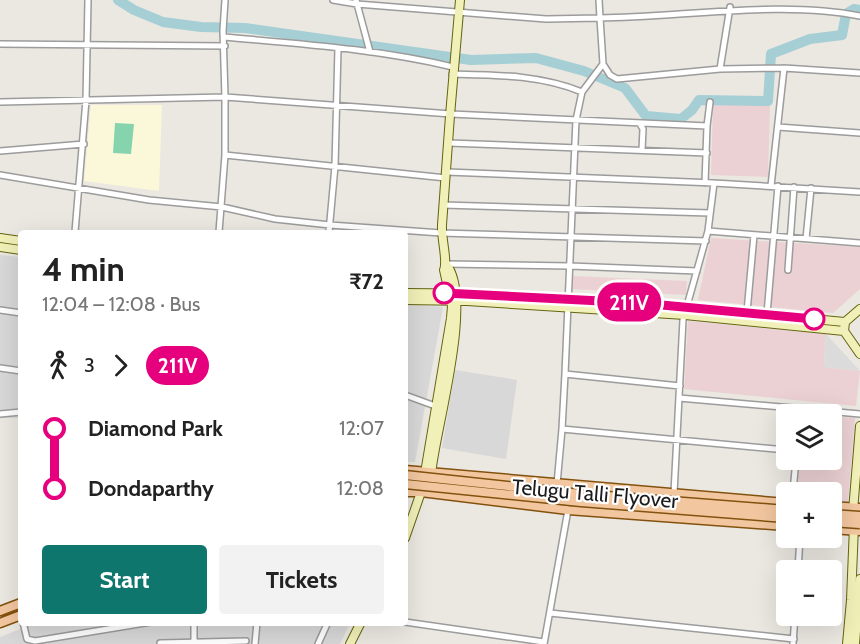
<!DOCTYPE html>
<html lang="en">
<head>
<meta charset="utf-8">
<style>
  body { margin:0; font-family:Cabin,sans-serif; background:#f2f2f2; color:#222; height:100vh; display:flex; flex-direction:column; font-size:22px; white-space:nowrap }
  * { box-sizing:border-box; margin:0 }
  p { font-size:20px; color:#767676 }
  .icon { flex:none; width:33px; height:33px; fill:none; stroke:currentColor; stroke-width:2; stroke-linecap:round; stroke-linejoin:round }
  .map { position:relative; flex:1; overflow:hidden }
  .side { position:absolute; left:18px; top:230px; width:390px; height:396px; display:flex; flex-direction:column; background:#fff; border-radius:6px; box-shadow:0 6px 24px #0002 }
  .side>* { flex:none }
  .badge { padding:0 12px; border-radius:20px; font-size:21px; line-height:39px }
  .tools { position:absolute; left:776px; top:404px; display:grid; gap:12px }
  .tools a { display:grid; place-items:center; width:66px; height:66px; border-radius:6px; background:#fff; box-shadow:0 6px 24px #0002; font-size:30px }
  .map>.badge { position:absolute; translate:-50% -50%; box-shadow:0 0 0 3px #fff }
  .legs { display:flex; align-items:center; gap:9px; height:66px; padding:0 24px; font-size:20px }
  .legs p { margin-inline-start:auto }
  .head { display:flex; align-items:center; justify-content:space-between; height:102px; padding:0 24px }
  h1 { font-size:33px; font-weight:800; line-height:45px }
  .button { display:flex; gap:12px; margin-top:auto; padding:12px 24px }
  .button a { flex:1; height:69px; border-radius:6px; background:#0f766e; color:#fff; font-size:24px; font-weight:800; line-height:69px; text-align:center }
  .button a+a { background:#f2f2f2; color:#222 }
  ul { padding:0 24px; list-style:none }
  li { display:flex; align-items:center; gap:21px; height:60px; font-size:22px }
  li i { display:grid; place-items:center; width:9px; height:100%; margin:0 8px; background:currentColor }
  li i::after { content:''; width:15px; height:15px; margin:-8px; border:4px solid; border-radius:50%; background:#fff }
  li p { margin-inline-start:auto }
  li:first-child i { background:linear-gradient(#0000 50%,currentColor 0) }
  li:last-child i { background:linear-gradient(currentColor 50%,#0000 0) }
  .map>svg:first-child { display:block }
</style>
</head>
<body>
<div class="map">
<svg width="860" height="644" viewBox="0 0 860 644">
  <rect width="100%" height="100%" fill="#ebe7e1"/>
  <path fill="#d9d8d8" d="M0,255L21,257V418H0Z
    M405,304L443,307L415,462H405Z
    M455,370L517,380L506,459L442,448Z
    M38,622L350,623L340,644H0V637Z"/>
  <path fill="#ebd1d3" d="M713,104L770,105L768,177L711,175Z
    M711,238L860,247V289L833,313L698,300Z
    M573,276L687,281L686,295L572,289Z
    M688,321L826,334L824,367L860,371L856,406L684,389Z
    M831,416L855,418L848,502L831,501V492H797L800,459H831Z"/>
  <path fill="#fbf8da" d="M91,105H162L159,191L84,181Z"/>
  <path fill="#86d4ae" d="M115,123L134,124L131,154L113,153Z"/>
  <path fill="#dbdbdb" d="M826,334L860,371L824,367Z"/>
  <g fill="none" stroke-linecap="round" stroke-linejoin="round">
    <path stroke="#a5cfd5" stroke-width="10" d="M118,0L134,10L163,22L201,27L245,28L471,60L536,58L584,71L625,88L646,116L681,119L692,110L699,100L768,101L771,54L810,39L842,35L846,14L854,9L860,10"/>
    <defs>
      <path id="minor" d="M225,0L223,31L225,97L451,114L707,126
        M333,0L357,4L546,19L600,18L599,0
        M356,0L370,52
        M224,37C300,44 378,49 453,67
        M0,44L225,46
        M603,64L610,75L617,79L720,69L784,68L860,73
        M720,69L730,7
        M452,74C497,75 541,75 582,92
        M0,102L225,97V155L446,178
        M640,124L643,129L642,150
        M778,127L860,133
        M449,143L707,153
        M0,151L84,144
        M447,172L714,183L860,192
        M0,175L149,200L222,207L275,219L330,225L441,233L706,241
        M705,183L707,126L710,102
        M771,186L784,68
        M443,205L710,213
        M708,231L860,243
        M75,232L86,100L88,0
        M219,232L225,155
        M329,232L335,166L338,48
        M806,239L811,188
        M446,264L570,266L697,271
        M788,270L794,187
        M0,310L21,313
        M747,312L754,235
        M767,314L778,186
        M0,368L21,371
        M565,374L576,120L582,92L603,64L600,18C682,17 783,0 860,16
        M405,395L438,407
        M679,398L860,414
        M0,414L21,412
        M562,429L565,374L680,386
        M557,484L562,429L786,450
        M793,492L796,459
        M674,493L683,320L708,231L714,183
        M798,570L800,537
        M550,613L794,639
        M23,622L27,639L35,641L151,622
        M194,622V642
        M405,622L544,642
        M160,643L246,641
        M255,644L257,622
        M318,644L328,622
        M544,644L568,510
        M793,644L795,615"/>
      <path id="secondary" d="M0,238L21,241
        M0,247L21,250
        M405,293C552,294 698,308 845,322
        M405,300L467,301L685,315L844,331
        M860,309L845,322L844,331L860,354
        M427,472L426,467L451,318L452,306L444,270C448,261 441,238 442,225C447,150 453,75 460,0
        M427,472L432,467C437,424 474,297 446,264
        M853,511L860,426
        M405,538L421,492
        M350,644L361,622
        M847,644L851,600L854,526
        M855,644L860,579"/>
      <path id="primary" d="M405,470L786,503
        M405,492H421L568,510L786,526
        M831,506L860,508
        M831,529L860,531
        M0,611L21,603
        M0,623L21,615"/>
    </defs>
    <use href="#minor" stroke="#9c9c9c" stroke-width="8"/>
    <use href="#secondary" stroke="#63650f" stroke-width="10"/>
    <use href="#primary" stroke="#83520e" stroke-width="11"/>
    <use href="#minor" stroke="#fff" stroke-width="5"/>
    <use href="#secondary" stroke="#f2f0b9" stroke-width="8"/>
    <use href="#primary" stroke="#f2c7a0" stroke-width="8"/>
    <defs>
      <path id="primary-bridge" d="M405,475L581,494L786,510
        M405,484L581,502L786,518
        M831,514L860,516
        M831,522L860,524"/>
    </defs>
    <use href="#primary-bridge" stroke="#83520e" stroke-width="11" stroke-linecap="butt"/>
    <use href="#primary-bridge" stroke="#f2c7a0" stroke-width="8"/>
  </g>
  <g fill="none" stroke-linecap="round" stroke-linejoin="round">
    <defs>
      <path id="line-1" d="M444,293L640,303L814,319"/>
    </defs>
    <use href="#line-1" stroke="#fff" stroke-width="14"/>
    <use href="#line-1" stroke="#e6007e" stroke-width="9"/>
  </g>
  <g fill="#fff" stroke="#e6007e" stroke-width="3">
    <circle cx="444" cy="293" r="10"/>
    <circle cx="814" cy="319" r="10"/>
  </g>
  <g text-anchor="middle" stroke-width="4.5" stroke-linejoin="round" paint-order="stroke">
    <g font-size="21" fill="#1b1b1b" stroke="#fff">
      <text transform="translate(595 494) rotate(5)" y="7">Telugu Talli Flyover</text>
    </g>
  </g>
</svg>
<div class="tools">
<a><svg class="icon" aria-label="layers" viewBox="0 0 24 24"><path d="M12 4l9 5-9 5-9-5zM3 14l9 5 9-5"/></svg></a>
<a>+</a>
<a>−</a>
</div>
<b class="badge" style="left:629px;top:302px;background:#e6007e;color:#fff">211V</b>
<section class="side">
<div class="head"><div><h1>4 min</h1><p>12:04 – 12:08 · Bus</p></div><b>₹72</b></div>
<div class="legs"><svg class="icon" aria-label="walk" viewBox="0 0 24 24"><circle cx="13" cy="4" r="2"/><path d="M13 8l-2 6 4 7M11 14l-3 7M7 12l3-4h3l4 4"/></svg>3<svg class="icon" aria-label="forward" viewBox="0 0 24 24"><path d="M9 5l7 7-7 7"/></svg><b class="badge" style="background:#e6007e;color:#fff">211V</b></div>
<ul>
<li><i style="color:#e6007e"></i><b>Diamond Park</b><p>12:07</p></li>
<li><i style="color:#e6007e"></i><b>Dondaparthy</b><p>12:08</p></li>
</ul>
<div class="button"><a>Start</a><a>Tickets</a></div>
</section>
</div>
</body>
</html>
